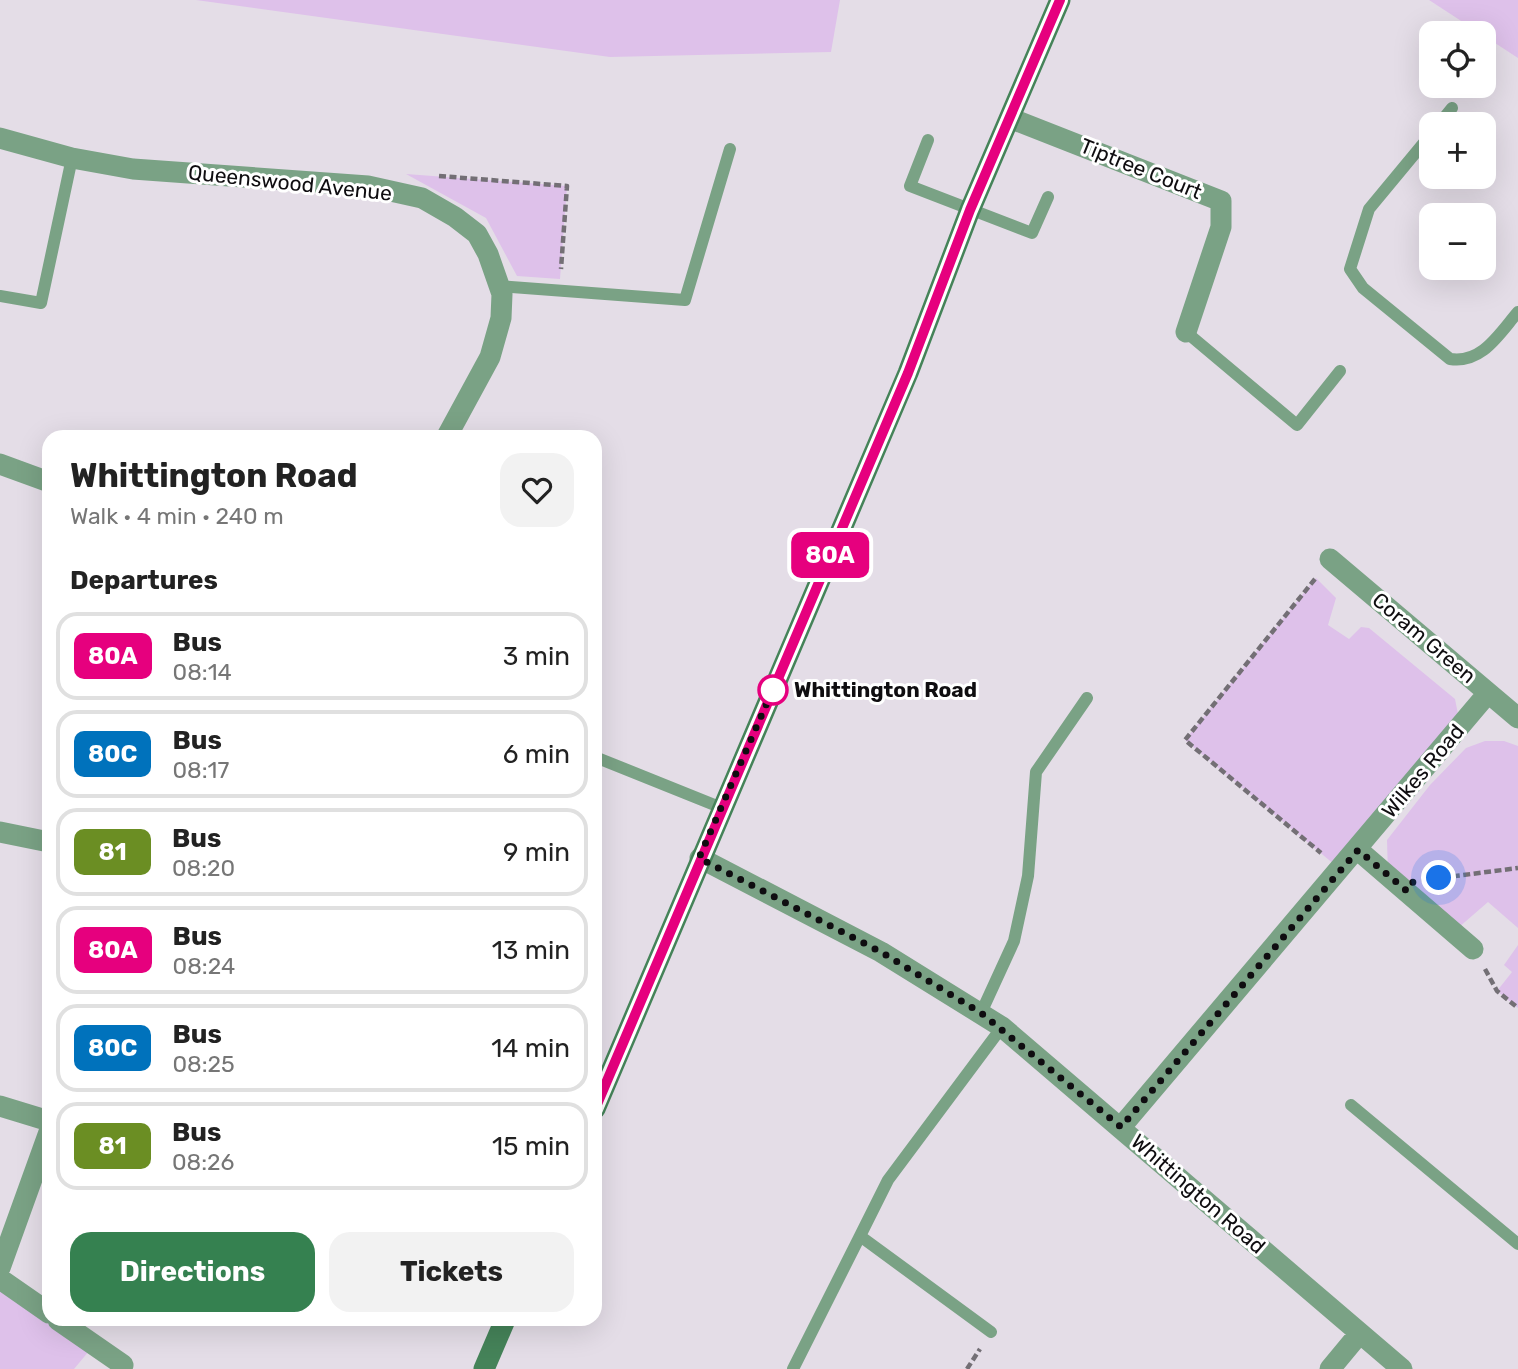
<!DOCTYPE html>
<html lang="en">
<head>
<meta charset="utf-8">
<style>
  body { margin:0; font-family:Rubik,sans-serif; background:#f2f2f2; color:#222; height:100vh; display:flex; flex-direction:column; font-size:26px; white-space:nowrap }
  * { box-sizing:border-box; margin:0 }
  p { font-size:23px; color:#767676 }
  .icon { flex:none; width:38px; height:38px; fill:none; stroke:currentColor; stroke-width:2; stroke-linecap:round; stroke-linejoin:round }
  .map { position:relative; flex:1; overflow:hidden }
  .panel { position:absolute; left:42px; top:430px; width:560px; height:896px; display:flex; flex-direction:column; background:#fff; border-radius:21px; box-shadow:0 7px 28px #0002 }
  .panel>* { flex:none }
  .badge { padding:0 14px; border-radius:10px; font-size:24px; line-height:46px }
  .tools { position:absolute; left:1419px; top:21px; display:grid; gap:14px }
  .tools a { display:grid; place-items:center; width:77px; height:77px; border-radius:14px; background:#fff; box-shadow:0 7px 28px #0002; font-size:35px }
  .you { position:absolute; width:35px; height:35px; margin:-18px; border:5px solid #fff; border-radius:50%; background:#1a73e8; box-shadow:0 0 0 10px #1a73e833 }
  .map>.badge { position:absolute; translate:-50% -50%; box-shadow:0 0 0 4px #fff }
  h2 { padding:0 28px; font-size:26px; line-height:63px }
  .round { display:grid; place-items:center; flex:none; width:74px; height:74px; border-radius:21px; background:#f2f2f2 }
  .head { display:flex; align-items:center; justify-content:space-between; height:119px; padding:0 28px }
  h1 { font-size:33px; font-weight:700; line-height:52px }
  .action { display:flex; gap:14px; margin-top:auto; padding:14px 28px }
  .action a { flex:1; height:80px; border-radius:21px; background:#358150; color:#fff; font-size:28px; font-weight:700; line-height:80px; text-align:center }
  .action a+a { background:#f2f2f2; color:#222 }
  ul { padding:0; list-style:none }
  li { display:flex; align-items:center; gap:21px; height:88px; margin:0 14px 10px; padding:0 14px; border:4px solid #e0e0e0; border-radius:21px }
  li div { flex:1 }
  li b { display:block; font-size:26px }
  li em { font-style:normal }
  li .badge { min-width:77px; font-weight:700; text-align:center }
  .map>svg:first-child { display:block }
</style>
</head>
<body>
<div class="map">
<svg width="1518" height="1369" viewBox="0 0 1518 1369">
  <rect width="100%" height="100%" fill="#e4dde7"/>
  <path fill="#dec1ea" d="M196,0H840L831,52L610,57Z
    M1429,0H1518V58Z
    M406,174L567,186L560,279L517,276L486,218Z
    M1316,578L1336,598L1328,625L1349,639L1361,627L1369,628L1455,699L1459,719L1335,865L1185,740Z
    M1485,741H1504L1518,746V928L1488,902L1458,928L1388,873L1387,840L1430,785L1466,748Z
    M1518,945V1008L1497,991L1512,972L1504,965Z
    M0,1279L94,1345L74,1369H0Z"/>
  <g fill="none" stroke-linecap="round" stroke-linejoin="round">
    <path stroke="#736f75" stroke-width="4.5" stroke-dasharray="7 3.5" stroke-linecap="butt" d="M439,176L567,186L561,269
      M1315,579L1185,740L1321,853
      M1432,879L1518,868
      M1485,969L1497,991L1518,1008
      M967,1369L980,1349"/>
    <path stroke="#7aa285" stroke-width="12" d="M1439,124L1452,108
      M1432,133L1369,209L1350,269L1363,288L1450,359C1482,364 1499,334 1518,312
      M928,140L910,186L1032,233L1048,197
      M498,286L685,300L730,149
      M0,296L41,303L72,158
      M1186,332L1297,425L1340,371
      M595,757L722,808
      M981,1013L1014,941L1028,876L1036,772L1087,698
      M1351,1105L1518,1244
      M991,1332L860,1236L888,1180L1002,1027
      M793,1369L860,1236"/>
    <path stroke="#7aa285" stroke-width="21" d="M1012,119L1221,201V227L1186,332
      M0,138L72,158L133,169L368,186L422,198L455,217L477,234L488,254L502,294L501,318L490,357L446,438
      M0,464L49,482
      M1330,559L1518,718
      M0,832L49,842
      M1358,850L1473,949
      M700,858L881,952L1002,1027L1402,1369
      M0,1106L49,1121
      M1121,1127L1488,693
      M0,1268L49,1132
      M0,1279L49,1313
      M58,1320L123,1365
      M1330,1369L1359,1334"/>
    <path stroke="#458359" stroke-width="21" d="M595,1109L908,373L970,210L1060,0
      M484,1369L505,1320"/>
  </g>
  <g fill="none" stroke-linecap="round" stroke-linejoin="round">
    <defs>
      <path id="line" d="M595,1109L908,373L970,210L1060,0"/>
    </defs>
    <use href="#line" stroke="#fff" stroke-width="16"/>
    <use href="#line" stroke="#e6007e" stroke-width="10"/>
    <path stroke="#0f0d10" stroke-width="7" stroke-dasharray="0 12.6" d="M773,690L777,680L699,858L881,952L981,1013L1121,1127L1358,850L1407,891L1413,882L1439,878"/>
  </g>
  <circle fill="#fff" stroke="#e6007e" stroke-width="3.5" cx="773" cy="690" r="14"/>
  <g text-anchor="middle" stroke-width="6" stroke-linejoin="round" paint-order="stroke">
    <g font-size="21" fill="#0f0d10" stroke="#fff">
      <text transform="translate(1141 169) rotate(22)" y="7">Tiptree Court</text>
      <text transform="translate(290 183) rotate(6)" y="7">Queenswood Avenue</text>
      <text transform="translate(1424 638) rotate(40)" y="7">Coram Green</text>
      <text transform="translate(1423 771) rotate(-50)" y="7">Wilkes Road</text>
      <text transform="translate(1198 1194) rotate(41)" y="7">Whittington Road</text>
    </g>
    <g font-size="21" font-weight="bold" fill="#0f0d10" stroke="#fff" text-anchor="start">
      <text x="794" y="697">Whittington Road</text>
    </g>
  </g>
</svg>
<div class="tools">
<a><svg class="icon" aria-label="locate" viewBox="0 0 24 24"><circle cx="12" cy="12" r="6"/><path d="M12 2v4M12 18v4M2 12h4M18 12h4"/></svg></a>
<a>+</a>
<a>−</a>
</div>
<div class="you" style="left:1439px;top:878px"></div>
<b class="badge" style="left:830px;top:555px;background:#e6007e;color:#fff">80A</b>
<section class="panel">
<div class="head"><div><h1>Whittington Road</h1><p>Walk · 4 min · 240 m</p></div><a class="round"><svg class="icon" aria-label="heart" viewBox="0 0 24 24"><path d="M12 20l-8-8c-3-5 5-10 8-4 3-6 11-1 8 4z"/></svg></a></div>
<h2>Departures</h2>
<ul>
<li><span class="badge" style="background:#e6007e;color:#fff">80A</span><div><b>Bus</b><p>08:14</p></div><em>3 min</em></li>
<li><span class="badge" style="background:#0072bc;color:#fff">80C</span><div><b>Bus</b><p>08:17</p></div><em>6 min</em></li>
<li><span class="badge" style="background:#6b8e23;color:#fff">81</span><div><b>Bus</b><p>08:20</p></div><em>9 min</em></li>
<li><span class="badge" style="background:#e6007e;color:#fff">80A</span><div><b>Bus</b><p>08:24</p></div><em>13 min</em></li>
<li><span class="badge" style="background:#0072bc;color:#fff">80C</span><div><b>Bus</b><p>08:25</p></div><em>14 min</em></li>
<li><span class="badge" style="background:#6b8e23;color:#fff">81</span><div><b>Bus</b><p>08:26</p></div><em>15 min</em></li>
</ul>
<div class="action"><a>Directions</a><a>Tickets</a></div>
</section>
</div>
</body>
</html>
